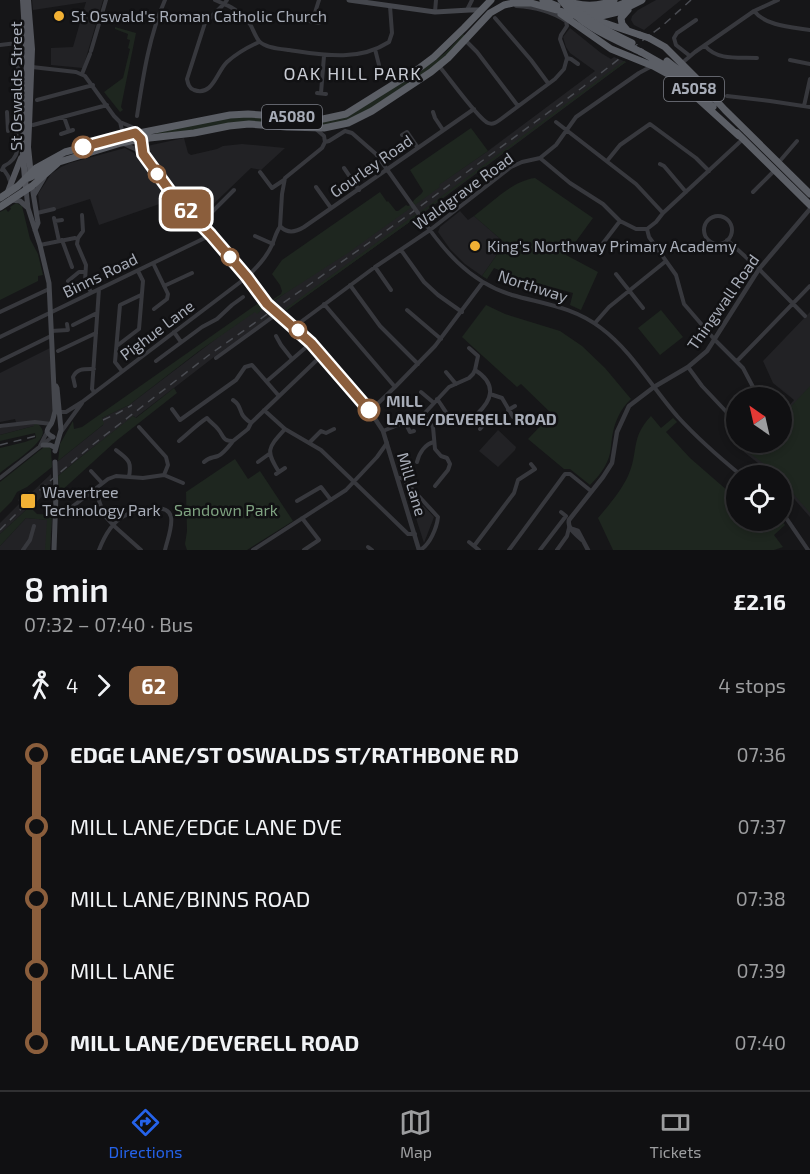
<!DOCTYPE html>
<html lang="en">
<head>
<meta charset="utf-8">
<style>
  body { margin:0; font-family:"Exo 2",sans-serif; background:#19191b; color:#f1f3f6; height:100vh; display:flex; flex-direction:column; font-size:22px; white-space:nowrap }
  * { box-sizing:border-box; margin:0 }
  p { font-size:20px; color:#9c9d9f }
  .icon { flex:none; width:33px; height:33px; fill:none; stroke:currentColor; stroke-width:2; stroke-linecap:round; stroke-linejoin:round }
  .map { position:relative; height:550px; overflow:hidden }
  .side { display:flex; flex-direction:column; background:#101012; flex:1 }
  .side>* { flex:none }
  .badge { padding:0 12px; border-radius:9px; font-size:21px; line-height:39px }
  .needle { width:39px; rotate:326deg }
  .fabs { position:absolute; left:726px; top:387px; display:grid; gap:12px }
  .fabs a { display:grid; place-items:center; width:66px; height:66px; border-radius:50%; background:#101012; box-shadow:0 3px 9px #0003,0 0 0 2px #303032; font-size:30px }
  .map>.badge { position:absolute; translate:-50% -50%; box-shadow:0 0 0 3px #fff }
  .legs { display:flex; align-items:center; gap:9px; height:66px; padding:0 24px; font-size:20px }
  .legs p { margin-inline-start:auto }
  .headline { display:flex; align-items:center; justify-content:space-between; height:102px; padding:0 24px }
  h1 { font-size:33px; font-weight:600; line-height:45px }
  ul { padding:0 24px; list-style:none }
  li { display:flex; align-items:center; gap:21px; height:72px; font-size:22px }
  li i { display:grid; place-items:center; width:9px; height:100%; margin:0 8px; background:currentColor }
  li i::after { content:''; width:15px; height:15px; margin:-8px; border:4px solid; border-radius:50%; background:#101012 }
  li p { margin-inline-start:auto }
  li:first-child i { background:linear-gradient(#0000 50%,currentColor 0) }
  li:last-child i { background:linear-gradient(currentColor 50%,#0000 0) }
  .menu { display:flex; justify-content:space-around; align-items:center; height:84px; border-top:2px solid #303032; background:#101012; font-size:16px; color:#9c9d9f }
  .menu a { display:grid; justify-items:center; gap:3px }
  .menu .current { color:#2563eb }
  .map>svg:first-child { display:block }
</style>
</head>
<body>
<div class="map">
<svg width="810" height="550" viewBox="0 0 810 550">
  <rect width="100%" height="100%" fill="#161618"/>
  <path fill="#222225" d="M32,0H103L83,68L51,65V48L73,47L86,2L33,10Z
    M656,0H681L644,30L634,25L631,20L632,16L638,10Z
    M570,28L601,53L611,59L614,57L626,62L422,214L420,212L417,214L418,216L299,301L287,310H280L214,357L135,418L134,416L82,456L58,476V461L103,425L102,418L129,405L221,335L255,311L257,313L410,205H415L413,202L488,151L595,71L570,53L566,47L563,37Z
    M184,138L188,153L191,155L217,149L223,146L242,144L285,148L261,170L251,168L202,215L198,214L179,196L145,148L147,146Z
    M125,148L134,153L171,200L99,225L90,199L55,210H40L38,194L51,174L61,167L70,163Z
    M460,211L468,220L474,216L505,243L482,276L465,264L450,249L438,232L440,227Z
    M810,312V517L782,485V476L773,475L744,452L753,443L782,442V414L794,400L773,383L763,361Z
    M52,347L55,384L52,423L34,426L0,435V428L17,425L15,419L0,422V373Z
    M498,430L516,447L515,450L498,467L479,451Z
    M51,474L52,486L28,511L27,509L0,534V523L20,503L18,500L29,491L31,493Z
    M406,487L434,517L424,543Z
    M26,518L52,520L50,550H0V546Z"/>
  <path fill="#1e261f" d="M115,27L136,33L121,107L123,110L120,112L104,92L123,78L130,49L128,48L130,40L127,39L128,34L115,29Z
    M463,34L465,36L437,64L365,112L353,118L326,126L234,122L195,130L156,134V132L240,116L330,120L436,60L447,51Z
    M624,61L626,62L616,69L421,214L420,212Z
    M471,128L488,151L439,185L440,187L415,205L413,202C415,197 421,196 423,191L410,170Z
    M535,178L593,218L566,255L598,272L581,310L570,305L573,293L519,278L494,268L487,279L482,276L505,243L474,216C493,202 512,181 535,178Z
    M380,192L387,202L388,201L396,211H398L406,205L408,206L410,205L412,207L348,253L272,302V300L281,294L282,291L280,285L272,274L282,260Z
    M16,203L22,206L30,239L38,254L43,275L38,276V281L0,300V212L6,209L8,212L11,209L10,207Z
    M416,214L418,216L287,310L285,309Z
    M260,302L265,307L257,314L255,312L199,351L129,405L102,418L104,424L58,461L60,444L73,421L74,429L82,427Z
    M486,305L505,314L560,331L582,346L605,368L631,399C620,409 614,423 612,438C611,444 611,451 609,457C605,469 598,477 590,485L570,469H564L528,439L552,414L521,384L517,387L462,337Z
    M661,310L683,337L660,355L638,328Z
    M810,386V513L782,481V476L777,475L771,469L748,452L757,443L782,442V416Z
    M174,388L177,393L116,441L59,493L58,476L82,456L133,416L136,418Z
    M651,416L661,428L673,418L677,422L666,432L690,458L736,498V520L761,521L770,530L782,521L785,525L774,535L783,547L774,550H613L598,518C609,505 621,491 628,476C639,452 630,438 651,416Z
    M34,424H38C41,427 42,428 43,432C43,444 9,465 0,473V448L25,442L36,438L35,433L0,441V435L34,426Z
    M44,447H49L51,449L52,467L27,487L17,492L12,501L0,513V482Z
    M235,459L248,479L260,471L293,521L247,550H187L185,544L187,531L186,492Z
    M31,508L37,514L52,515L50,550H45L47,520L26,518L0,546V534L27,509L28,510Z"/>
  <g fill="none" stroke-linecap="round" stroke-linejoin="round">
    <path stroke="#37383d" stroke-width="4" d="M215,0L224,4L227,0
      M467,10L472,0
      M754,11C766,26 791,27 810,30
      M435,12L436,0
      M495,18L531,60L548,83
      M289,20L300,19L319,23
      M312,22L319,0
      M465,40L477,52L518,106
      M259,42C248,47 237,53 227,62C217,71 213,97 194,90C189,88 188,84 187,79L205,23L224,4C233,7 244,16 250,24C253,29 255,36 259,41C265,48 280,49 289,50C323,55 358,62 389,42L392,33L390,6
      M14,43L19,52L17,88
      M0,45L25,42
      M705,46C718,61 739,57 757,58
      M375,49L379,65
      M91,51L106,0
      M690,56L676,45L674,38L677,33L696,20
      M567,58L571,59L578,64
      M790,60L810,64
      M682,63L695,52L754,11L778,0
      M439,66C448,76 478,119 488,123C493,125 497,122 501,119L555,79L564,69L567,58L560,39L561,35L567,26L566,21C551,11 534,7 516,6
      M32,67L76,72L85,76L114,116L120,122L132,127L135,133
      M82,74L90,54
      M317,93L326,94
      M321,93L324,56
      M727,96L770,101L810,107
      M37,100L93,85
      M804,106L810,79
      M7,112L8,131
      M433,112L435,118L443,130
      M137,116C143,77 149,36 165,0
      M64,117L69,131
      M556,122L636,184L663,213
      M33,125L107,105
      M316,129L324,136L325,142
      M61,134L73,130
      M402,135L407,132L418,148
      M119,137L122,130L120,122
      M743,139L663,213L656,222L647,229L649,237L676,275L684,304L715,340L743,368L753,387L761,398
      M325,142L329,141L345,131L352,133L376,154L413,206
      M540,158L570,183L603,204L620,221L636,229H647
      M607,161L620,145L650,124L696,158L709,171
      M779,162L797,141
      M660,164L664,166L686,192
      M344,168L359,190
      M2,170L4,166C21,158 19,144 15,128L12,126H8
      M4,170L8,176L11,184
      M260,172L272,188L284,180
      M316,187L331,208
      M753,192L774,171
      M37,213L54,209
      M418,213C442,249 469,282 512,295C544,304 574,307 601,328C633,352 652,388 678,417C698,439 720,458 742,476
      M82,215L83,231L78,238L77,244L86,265L85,281L91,292
      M704 230a14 14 0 1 1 28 0a14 14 0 1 1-28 0Z
      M54,218L59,241
      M55,221L62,220
      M200,224L234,190
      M280,227L282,194L285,178L322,148L325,142
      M281,227C288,234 296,232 304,227L474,109
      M255,236L273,244
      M62,240L72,267
      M727,240L759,269L805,316
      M40,245L75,238
      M401,250L424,282L438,295L462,312
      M597,251L620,221
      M153,263L168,294L167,299L154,309
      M375,267L391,290
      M616,274L643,308
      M68,281L79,272H85
      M350,285L380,326L418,364
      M164,286L192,273
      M324,304L395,387
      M407,310L441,339
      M0,312L49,289
      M595,323L609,307L666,261
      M73,325L97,313
      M294,327L375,267L430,230L511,167L522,162L540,158L556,145L576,117L639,73L652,66
      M51,331L68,330L67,324
      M174,332L181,342
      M276,336L281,345L292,359
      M0,337L211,235
      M118,345L139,329L143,281L138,271
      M58,351L96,333
      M216,358L278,313
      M0,361L51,336
      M156,361L202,327L217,319L232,305L243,297
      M737,361L810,286
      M688,367L702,386L736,422
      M122,371L115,362L120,305L141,295
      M446,372L456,384
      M267,381L311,343
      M75,386L73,377C77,368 85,369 94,369
      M94,392L92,389L99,289
      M421,392L434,403
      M490,394L502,398L513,417
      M437,399C443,406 448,419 456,422C468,427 489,405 490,393C491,383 483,375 475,370
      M233,400C239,404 239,407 242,414C244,418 247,420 251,423
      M172,409L180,420L236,380L245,367L252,365L279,396
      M264,410L285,429L321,450L408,534H415
      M508,410L515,406
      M370,411L395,387L435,346L483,282
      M59,412H66L82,402L247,277C257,267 266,258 272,245C275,238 276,232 280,227
      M423,415L433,427L435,449L441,456L447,458L450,464L448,470L435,486
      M473,417L483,426
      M405,422L410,432L414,431
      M0,426L35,422L51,424
      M139,427L166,457L168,465L164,475
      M480,429L486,422
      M383,431L423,415L449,387L469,378L473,374L475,370L478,356L469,348
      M61,432L82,403
      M179,441C188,434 196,425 207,418C210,422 215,425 218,429C224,436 222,441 233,441L248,429L251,423L319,358
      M309,443L321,431L326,433L334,429
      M40,446L47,432
      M116,450C128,460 132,460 129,477
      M204,462C209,457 212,458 218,456C224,453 229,446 233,441
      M258,462L269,454
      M417,462C419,453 425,444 434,442
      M91,471L102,483
      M279,472C265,450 268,448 285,429
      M276,474L285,468
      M0,478L52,437
      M398,478H402L438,517C437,527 430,545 420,550
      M95,489L104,515L113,525L141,550
      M297,501L321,487L331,500
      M56,512L68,510L108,479L116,476L143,478L164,475L183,483
      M782,512L808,550
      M302,518L319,540L304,550
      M469,542L479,550
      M474,546L514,493L518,480L535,469L531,464
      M368,547L372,550
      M23,550L30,540L34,526
      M99,550C104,537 111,523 124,516C133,510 168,501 171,517C173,526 167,541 165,550
      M253,550L346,490L377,457L387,443
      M509,550L565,474H570L591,491
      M540,550L566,516L561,512
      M557,550L567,536L569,528"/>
    <path stroke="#37383d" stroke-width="4.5" d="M136,139L138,147L175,198L211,235L247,277L268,305
      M122,143L142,152
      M277,312L311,343L370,411L383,431L419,550
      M572,529L578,531L588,550
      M582,540C576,534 567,529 569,520L603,477L612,463L617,432L629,406L654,387L688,367L707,351L759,269L810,209"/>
    <path stroke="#45474d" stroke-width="5" d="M349,0L435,12L470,10H481
      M32,186L38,223L35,230
      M26,190L28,208L40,245L49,283L55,411C54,415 53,421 51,424C47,430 44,432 53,437
      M34,195L44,178
      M12,200L20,201L28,208
      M43,445H50L54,447
      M55,451L61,430L57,388L56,386
      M54,550L56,494"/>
    <path stroke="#53555c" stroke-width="6" d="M23,0L27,64L24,104L23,156L26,190
      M28,0L32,49L29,126L28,147L31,176
      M7,194L21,158"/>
    <path stroke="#5b5e65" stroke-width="7" d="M543,0L557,6
      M567,1C583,7 598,7 614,0
      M576,9C597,13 612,9 631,0
      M561,14L611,49L653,66L675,78L739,136
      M593,19L640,35
      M627,30L622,24L621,18L628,10
      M649,38L665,47L697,79
      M641,52L671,69L713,107
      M667,61L713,97L725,110L810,194
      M737,133L810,205
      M25,179C36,177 43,167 54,164
      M0,198L18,186L36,168L65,152L129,135L230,115L248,114L323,119L346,114L418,69L434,57L464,28L491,0
      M0,207L32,186L59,162L121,143L141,139L194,133L229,126L249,124L287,127L324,128L348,123L372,111L431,72L448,58L490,13L504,5L513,3H531L578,16L597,17L618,12L642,0"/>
    <path stroke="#4a4c52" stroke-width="1.5" stroke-dasharray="8 6" stroke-linecap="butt" d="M631,49L661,27L691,0
      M103,420L118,413L132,405
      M0,445L36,436
      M0,530L43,487L91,446L209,355L407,216L583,87L619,59"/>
    <path stroke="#37383d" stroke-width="4" d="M413,206L418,213"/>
    <path stroke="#37383d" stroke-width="4.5" d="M268,305L277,312"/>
    <path stroke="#45474d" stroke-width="5" d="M55,462L56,494"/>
    <path stroke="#5b5e65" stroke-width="7" d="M561,0C582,27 612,38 641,52
      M567,0C585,20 607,31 632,43
      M640,35L649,38"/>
  </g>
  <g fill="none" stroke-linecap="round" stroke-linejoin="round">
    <defs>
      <path id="line-1" d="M83,147L135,133L141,139L143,154L175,198L211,235L247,277L267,304L311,343L369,410"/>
    </defs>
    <use href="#line-1" stroke="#fff" stroke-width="14"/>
    <use href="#line-1" stroke="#8b5e3c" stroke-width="9"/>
  </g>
  <g fill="#f2b134" stroke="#111113" stroke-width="2">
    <circle cx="59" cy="16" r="6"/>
    <circle cx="475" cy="246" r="6"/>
    <rect x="20" y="493" width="16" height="16" rx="3"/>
  </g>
  <g fill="#fff" stroke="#8b5e3c" stroke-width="3">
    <circle cx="83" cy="147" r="10"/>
    <circle cx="157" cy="174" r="8"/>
    <circle cx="230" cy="257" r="8"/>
    <circle cx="298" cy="330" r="8"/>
    <circle cx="369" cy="410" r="10"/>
  </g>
  <g text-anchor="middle" stroke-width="5" stroke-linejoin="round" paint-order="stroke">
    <g fill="#111113" stroke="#7b7e86" stroke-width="1.5">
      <rect x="664" y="77" width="60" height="24" rx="4.5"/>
      <rect x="262" y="105" width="60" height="24" rx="4.5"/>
    </g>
    <g font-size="15" font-weight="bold" fill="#a8adb8">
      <text x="694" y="94">A5058</text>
      <text x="292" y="122">A5080</text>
    </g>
    <g font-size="16" fill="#a8adb8" stroke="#111113" text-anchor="start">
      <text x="71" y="22">St Oswald's Roman Catholic Church</text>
      <text x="487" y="252">King's Northway Primary Academy</text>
      <text x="42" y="498">Wavertree<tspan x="42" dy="18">Technology Park</tspan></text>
    </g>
    <g font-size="16" fill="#a8adb8" stroke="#111113">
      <text transform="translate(16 86) rotate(-90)" y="6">St Oswalds Street</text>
      <text transform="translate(371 166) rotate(-35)" y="6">Gourley Road</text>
      <text transform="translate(463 191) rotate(-36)" y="6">Waldgrave Road</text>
      <text transform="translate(100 275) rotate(-26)" y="6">Binns Road</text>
      <text transform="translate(533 286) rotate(18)" y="6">Northway</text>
      <text transform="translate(723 302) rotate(-55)" y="6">Thingwall Road</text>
      <text transform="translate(157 330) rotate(-37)" y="6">Pighue Lane</text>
      <text transform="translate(412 484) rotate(73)" y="6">Mill Lane</text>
    </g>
    <g font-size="16" font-weight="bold" fill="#a8adb8" stroke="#111113" text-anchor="start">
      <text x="386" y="407">MILL<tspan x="386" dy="18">LANE/DEVERELL ROAD</tspan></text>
    </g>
    <g font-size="16" fill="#7fa381" stroke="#111113">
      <text x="226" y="516">Sandown Park</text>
    </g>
    <g font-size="18" letter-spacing="1.5" fill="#c9ccd4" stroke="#111113">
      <text x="353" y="80">OAK HILL PARK</text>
    </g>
  </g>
</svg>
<div class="fabs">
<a><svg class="needle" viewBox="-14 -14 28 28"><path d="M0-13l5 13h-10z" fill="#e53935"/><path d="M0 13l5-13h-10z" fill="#9c9d9f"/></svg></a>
<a><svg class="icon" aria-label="locate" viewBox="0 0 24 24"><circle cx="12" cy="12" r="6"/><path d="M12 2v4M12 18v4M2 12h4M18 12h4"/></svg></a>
</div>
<b class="badge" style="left:186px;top:209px;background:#8b5e3c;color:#fff">62</b>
</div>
<section class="side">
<div class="headline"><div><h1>8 min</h1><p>07:32 – 07:40 · Bus</p></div><b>£2.16</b></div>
<div class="legs"><svg class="icon" aria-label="walk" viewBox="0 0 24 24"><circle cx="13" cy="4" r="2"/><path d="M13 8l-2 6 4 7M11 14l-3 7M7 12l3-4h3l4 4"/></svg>4<svg class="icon" aria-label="forward" viewBox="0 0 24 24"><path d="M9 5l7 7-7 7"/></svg><b class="badge" style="background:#8b5e3c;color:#fff">62</b><p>4 stops</p></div>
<ul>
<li><i style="color:#8b5e3c"></i><b>EDGE LANE/ST OSWALDS ST/RATHBONE RD</b><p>07:36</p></li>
<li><i style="color:#8b5e3c"></i><span>MILL LANE/EDGE LANE DVE</span><p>07:37</p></li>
<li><i style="color:#8b5e3c"></i><span>MILL LANE/BINNS ROAD</span><p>07:38</p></li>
<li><i style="color:#8b5e3c"></i><span>MILL LANE</span><p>07:39</p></li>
<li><i style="color:#8b5e3c"></i><b>MILL LANE/DEVERELL ROAD</b><p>07:40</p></li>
</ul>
</section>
<nav class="menu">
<a class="current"><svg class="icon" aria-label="directions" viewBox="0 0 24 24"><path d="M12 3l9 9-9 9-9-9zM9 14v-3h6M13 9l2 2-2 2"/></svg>Directions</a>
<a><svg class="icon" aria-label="map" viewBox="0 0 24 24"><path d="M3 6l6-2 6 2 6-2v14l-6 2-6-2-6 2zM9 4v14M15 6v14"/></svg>Map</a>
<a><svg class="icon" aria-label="tickets" viewBox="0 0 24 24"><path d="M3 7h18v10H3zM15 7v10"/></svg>Tickets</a>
</nav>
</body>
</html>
